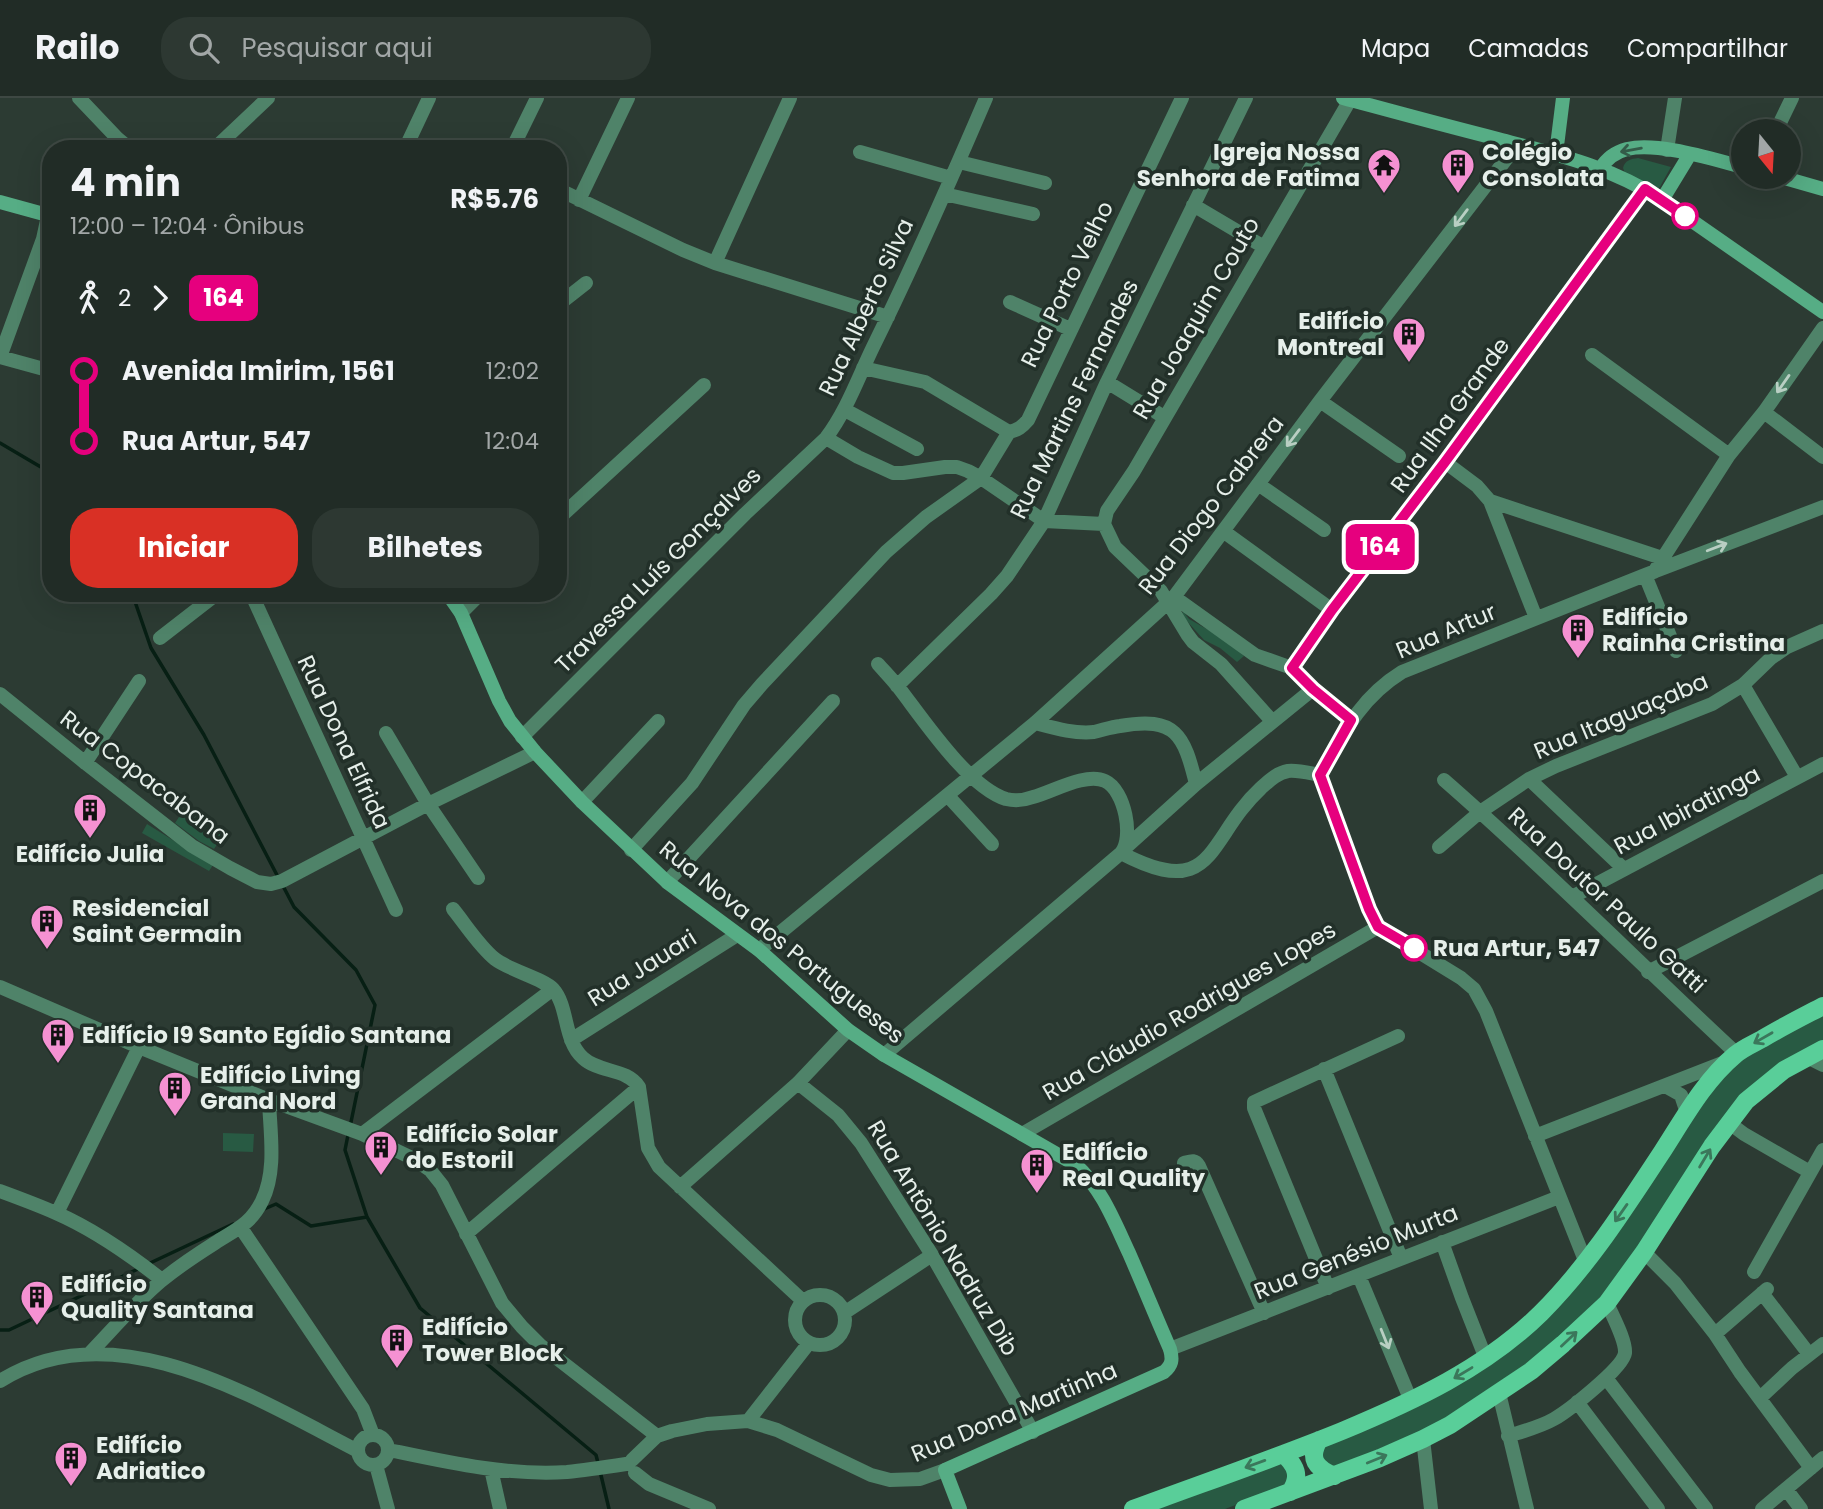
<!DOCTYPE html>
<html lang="pt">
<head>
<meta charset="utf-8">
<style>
  body { margin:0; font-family:Poppins,sans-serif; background:#2d3832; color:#f1f3f6; height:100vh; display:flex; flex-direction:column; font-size:26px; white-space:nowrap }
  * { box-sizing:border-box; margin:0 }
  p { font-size:23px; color:#a2a7a7 }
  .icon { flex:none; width:38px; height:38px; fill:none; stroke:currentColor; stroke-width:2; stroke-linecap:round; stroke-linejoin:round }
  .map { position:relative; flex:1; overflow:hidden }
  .details { position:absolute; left:42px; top:42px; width:525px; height:462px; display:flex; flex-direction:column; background:#212c26; border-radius:28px; box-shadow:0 7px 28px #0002,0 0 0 2px #3e4843 }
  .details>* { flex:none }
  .badge { padding:0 14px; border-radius:10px; font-size:24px; line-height:46px }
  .needle { width:46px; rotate:162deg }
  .tools { position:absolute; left:1731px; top:21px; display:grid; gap:14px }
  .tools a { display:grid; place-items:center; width:70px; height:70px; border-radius:50%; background:#212c26; box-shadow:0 7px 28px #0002,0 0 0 2px #3e4843; font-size:35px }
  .map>.badge { position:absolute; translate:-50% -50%; box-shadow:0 0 0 4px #fff }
  .legs { display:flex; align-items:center; gap:10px; height:77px; padding:0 28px; font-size:23px }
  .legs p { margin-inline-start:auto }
  .overview { display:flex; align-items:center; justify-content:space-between; height:119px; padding:0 28px }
  h1 { font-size:38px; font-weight:700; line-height:52px }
  .primary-button { display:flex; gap:14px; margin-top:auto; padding:14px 28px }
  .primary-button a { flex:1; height:80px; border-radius:28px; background:#d93025; color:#fff; font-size:28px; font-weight:700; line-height:80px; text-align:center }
  .primary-button a+a { background:#2d3832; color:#f1f3f6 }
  ul { padding:0 28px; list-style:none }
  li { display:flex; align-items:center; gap:24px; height:70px; font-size:26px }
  li i { display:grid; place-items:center; width:10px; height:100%; margin:0 9px; background:currentColor }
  li i::after { content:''; width:18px; height:18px; margin:-9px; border:5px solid; border-radius:50%; background:#212c26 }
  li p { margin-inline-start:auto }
  li:first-child i { background:linear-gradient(#0000 50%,currentColor 0) }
  li:last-child i { background:linear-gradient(currentColor 50%,#0000 0) }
  header { display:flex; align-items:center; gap:42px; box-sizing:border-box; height:98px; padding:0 35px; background:#212c26; border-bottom:2px solid #3e4843 }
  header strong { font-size:33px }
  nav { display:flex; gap:38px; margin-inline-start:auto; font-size:24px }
  .search { width:490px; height:63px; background:#2d3832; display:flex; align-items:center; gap:18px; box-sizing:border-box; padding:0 24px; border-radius:28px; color:#a2a7a7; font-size:26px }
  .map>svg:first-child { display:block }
</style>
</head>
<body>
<header>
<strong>Railo</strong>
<div class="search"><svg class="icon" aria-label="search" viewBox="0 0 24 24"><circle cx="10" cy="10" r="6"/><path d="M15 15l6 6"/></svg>Pesquisar aqui</div>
<nav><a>Mapa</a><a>Camadas</a><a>Compartilhar</a></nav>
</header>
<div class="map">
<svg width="1823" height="1411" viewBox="0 0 1823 1411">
  <rect width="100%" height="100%" fill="#2c3b33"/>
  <path fill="#285a43" d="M1638,60L1671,69L1657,94L1625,75L1623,70C1625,62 1631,61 1638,60Z
    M1183,513L1189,521L1228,543L1244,558L1237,564L1220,550L1204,542L1186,522L1182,516Z
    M183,713L224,736L214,751L199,743L175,725Z
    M147,726L213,767L209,773L142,735Z
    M1823,915V944L1807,952L1692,1071L1599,1205L1526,1270L1472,1305L1421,1333L1332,1371L1322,1368L1320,1347L1415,1310L1488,1263L1524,1238L1709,992L1742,958Z
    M223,1035L254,1036L253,1054L223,1053Z
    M1285,1363L1291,1370L1288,1387L1225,1411H1154Z"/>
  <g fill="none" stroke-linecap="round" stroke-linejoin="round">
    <path stroke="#071f14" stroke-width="3.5" d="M0,345L51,375
      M132,495L151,550L204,637L278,779
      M282,786L294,809L356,872L375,907L350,1029
      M348,1037L345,1052L367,1119L420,1210L596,1357L598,1365
      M262,1112L276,1106L311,1128L367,1119
      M148,1166L233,1126
      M0,1232H9L138,1171
      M600,1373L609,1411"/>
    <path stroke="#4f8369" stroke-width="14" d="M79,0L118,41L130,51
      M1776,33L1792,0
      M214,51L268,0
      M405,51L429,0
      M512,51L537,0
      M1667,52L1675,0
      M860,54L951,80
      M959,64L1045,85
      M558,91L683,152L715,165L888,219
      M944,96L1033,116
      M579,102L628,0
      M1193,107L1264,149
      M715,165L790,0
      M1010,204L1070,231
      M558,207L586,185
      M1592,257L1729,357
      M0,259L43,141L48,118
      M0,259L51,273
      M863,270L925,284L1009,334
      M1107,284L1164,319
      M1320,303L1399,358
      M845,312L917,351
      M1764,314L1823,359
      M826,340L858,359L893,375H903L945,369H957L968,373L981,380L1044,423L1104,426L1115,449L1161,493L1187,536L1193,544L1221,566L1272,623
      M1445,364L1477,388L1490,403L1662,460
      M1258,386L1324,432
      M1490,403L1536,520
      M558,421L704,287
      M1104,426L1107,413L1134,373L1350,2
      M1223,433L1332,512
      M1654,474L1729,357L1764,314L1823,230
      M1645,477L1676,553
      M251,495L396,812
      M1174,499L1255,557L1292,570L1313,591L1351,623
      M461,515L481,495
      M160,540L218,495
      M878,566C885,574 892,581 899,590C923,621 968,689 1006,701C1015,703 1025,702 1033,699C1052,694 1086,674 1105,683C1125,692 1134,740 1121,755L884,957
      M1292,570L1332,512L1445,364L1645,91
      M1743,587L1797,679
      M897,588L991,496L1007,478L1044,423L1107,284L1246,0
      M0,596L83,663L192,748L230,770L257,784L271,786L282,783L428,706L535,654
      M1035,625C1054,630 1074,636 1094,634C1103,632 1111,629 1120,628C1176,618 1184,637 1196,686
      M386,635L428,706L478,780
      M522,639L745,416L826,340C847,312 858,280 873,249C913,168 950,84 986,0
      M85,665L139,583
      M1529,681L1624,771
      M1444,682C1545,770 1639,865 1736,955
      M948,698L992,746
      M582,704L658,623
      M1439,749L1480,714L1529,681L1556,668L1712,606L1743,587L1771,560L1787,549L1823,533
      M1124,751L1196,686L1313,591
      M631,752L692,685L744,607L762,586L886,454L926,419L981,380L1009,334C1018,332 1022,329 1028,322L1182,0
      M1121,755C1216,805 1206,741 1261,690C1269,683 1277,675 1288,673C1298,672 1309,675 1320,677
      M667,784L833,603
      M1572,799L1823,666
      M453,811C466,827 479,848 495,861C509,872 544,881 553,891C569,909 563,942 583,960C599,975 627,970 639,989L648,1050L659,1069L803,1203
      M759,852L1035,625L1174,499L1320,303L1517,47
      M1648,874L1823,783
      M0,889L139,949L269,1002L362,1036L414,1061L430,1072L442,1087L502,1205L522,1229L540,1247L657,1338
      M571,942L737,837
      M1807,959L1823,967
      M1324,971L1401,1160
      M798,985L838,1017L861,1045L932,1157L1033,1334
      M1665,988L1681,997L1687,1015
      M1728,1024L1744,1036L1810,1074
      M362,1036L553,891
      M1022,1036L1378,829
      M1535,1038L1725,964
      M1184,1065C1191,1063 1195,1061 1199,1068L1264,1215
      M680,1089L798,985L848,932
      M0,1093C19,1100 38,1107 56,1115C95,1132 129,1156 162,1182
      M57,1115L139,949
      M241,1130L363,1311L373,1337
      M466,1136L639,989
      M1442,1144L1462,1200L1486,1261
      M1644,1154L1675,1185L1715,1236L1740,1274L1811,1370
      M1586,1165L1486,913L1474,891L1461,880L1378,829L1369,811L1320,677C1343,636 1360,600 1402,574L1645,477L1823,409
      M1754,1174L1823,1052
      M1359,1178L1411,1303
      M1328,1190L1254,1010V1004L1398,938
      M1762,1195L1809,1256
      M795 1222a25 25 0 1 1 50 0a25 25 0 1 1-50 0Z
      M844,1215L932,1157
      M1715,1236L1767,1191
      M1170,1251L1559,1099
      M89,1256C113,1231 135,1205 161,1183C178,1169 196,1157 215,1145C235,1132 251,1126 262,1103C277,1073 270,1034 269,1002
      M1606,1280L1706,1411
      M0,1283C114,1211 255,1300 358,1353
      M1499,1295L1527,1411
      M1760,1300L1792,1270L1823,1246
      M1577,1304L1658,1411
      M748,1323L809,1245
      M358 1352a15 15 0 1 1 30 0a15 15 0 1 1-30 0Z
      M1508,1338C1524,1333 1540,1329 1554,1321C1568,1313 1623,1270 1625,1255C1626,1242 1612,1217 1607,1205
      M1423,1341L1431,1411
      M389,1352C446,1364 507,1378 567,1374C586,1372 606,1369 626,1366
      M632,1362L657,1338L672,1333L707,1326L748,1323L777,1332L871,1377L890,1382L920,1381L945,1372
      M376,1367L388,1411
      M491,1371L500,1411
      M635,1375L649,1386L709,1411
      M1786,1391L1801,1411
      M1762,1411L1823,1360"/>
    <path stroke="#56ad85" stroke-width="14" d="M1343,0C1395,14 1446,28 1498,41C1558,57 1609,68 1662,102L1823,214
      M1556,56L1563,0
      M1601,70C1607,60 1616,54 1627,51C1659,44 1711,61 1743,69
      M1781,79L1823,91
      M1662,102L1690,56
      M0,104L51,118
      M447,495L461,515L499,603L510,623L535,654L582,704L667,784L759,852L848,932L884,957L1076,1067C1102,1091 1114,1123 1129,1155C1143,1187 1156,1219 1170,1251C1173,1262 1172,1267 1164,1274L945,1372L960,1411"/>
    <path stroke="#59ce99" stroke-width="18" d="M1319,1342C1308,1361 1316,1370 1334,1378
      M1283,1356C1296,1367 1301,1379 1290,1394
      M1133,1411C1203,1385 1273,1361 1342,1333C1414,1303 1485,1270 1541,1215C1589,1167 1625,1110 1662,1054C1684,1020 1704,983 1735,957C1743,950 1753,946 1762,941C1782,929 1802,919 1823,908
      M1244,1411L1380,1360L1423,1341L1450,1327L1531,1273L1563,1246L1607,1205L1644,1154L1712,1048L1746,1003L1784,972L1823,951"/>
  </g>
  <defs><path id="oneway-shaft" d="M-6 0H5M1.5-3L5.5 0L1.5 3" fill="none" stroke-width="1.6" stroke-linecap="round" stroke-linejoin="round" transform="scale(1.75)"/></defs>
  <use stroke="#345c49" href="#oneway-shaft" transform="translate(1631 52) rotate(170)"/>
  <g stroke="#b9cfc3">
    <use href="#oneway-shaft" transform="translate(1461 120) rotate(127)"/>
    <use href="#oneway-shaft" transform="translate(1783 286) rotate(125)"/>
    <use href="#oneway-shaft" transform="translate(1293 340) rotate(127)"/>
    <use href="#oneway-shaft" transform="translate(1717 449) rotate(-21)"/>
    <use href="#oneway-shaft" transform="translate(1385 1241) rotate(68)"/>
  </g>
  <g stroke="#3b775b">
    <use href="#oneway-shaft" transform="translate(1763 940) rotate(150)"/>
    <use href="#oneway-shaft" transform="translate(1705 1060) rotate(-59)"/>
    <use href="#oneway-shaft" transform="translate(1621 1115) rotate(125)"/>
    <use href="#oneway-shaft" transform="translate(1569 1241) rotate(-43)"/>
    <use href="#oneway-shaft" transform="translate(1463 1275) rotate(149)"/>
    <use href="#oneway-shaft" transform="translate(1377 1361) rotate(-22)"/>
    <use href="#oneway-shaft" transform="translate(1255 1366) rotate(160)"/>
  </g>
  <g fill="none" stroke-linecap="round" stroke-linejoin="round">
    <defs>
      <path id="line-1" d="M1414,850L1378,829L1369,811L1320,677L1351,622L1313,591L1292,570L1332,512L1445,364L1645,91L1685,118"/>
    </defs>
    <use href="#line-1" stroke="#fff" stroke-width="16"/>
    <use href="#line-1" stroke="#e6007e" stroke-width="10"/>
  </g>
  <defs>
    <symbol id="temple-pin" viewBox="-11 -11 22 30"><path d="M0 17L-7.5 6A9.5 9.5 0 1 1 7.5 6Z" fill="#f591d2" stroke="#223029"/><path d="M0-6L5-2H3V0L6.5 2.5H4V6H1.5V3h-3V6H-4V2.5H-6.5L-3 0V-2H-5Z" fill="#111"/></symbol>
    <symbol id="building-pin" viewBox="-11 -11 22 30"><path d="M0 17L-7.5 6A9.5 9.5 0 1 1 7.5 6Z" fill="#f591d2" stroke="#223029"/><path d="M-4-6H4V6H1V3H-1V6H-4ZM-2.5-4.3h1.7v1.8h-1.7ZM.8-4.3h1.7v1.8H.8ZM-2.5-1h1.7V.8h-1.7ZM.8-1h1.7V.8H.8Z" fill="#111"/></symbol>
  </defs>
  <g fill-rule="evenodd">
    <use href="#temple-pin" x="1365" y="48" width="38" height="52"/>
    <use href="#building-pin" x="1439" y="48" width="38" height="52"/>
    <use href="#building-pin" x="1390" y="217" width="38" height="52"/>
    <use href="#building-pin" x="1559" y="513" width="38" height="52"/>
    <use href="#building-pin" x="71" y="693" width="38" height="52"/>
    <use href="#building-pin" x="28" y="804" width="38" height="52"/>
    <use href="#building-pin" x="39" y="918" width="38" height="52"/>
    <use href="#building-pin" x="156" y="971" width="38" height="52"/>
    <use href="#building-pin" x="362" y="1030" width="38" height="52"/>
    <use href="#building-pin" x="1018" y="1048" width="38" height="52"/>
    <use href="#building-pin" x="18" y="1180" width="38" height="52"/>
    <use href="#building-pin" x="378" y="1223" width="38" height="52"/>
    <use href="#building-pin" x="52" y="1341" width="38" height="52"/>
  </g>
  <g fill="#fff" stroke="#e6007e" stroke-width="3.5">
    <circle cx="1685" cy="118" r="12"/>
    <circle cx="1414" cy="850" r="12"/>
  </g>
  <g text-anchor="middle" stroke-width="7" stroke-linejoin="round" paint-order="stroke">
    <g font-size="23" font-weight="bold" fill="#e6efea" stroke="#223029" text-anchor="start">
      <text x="1360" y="62" text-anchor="end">Igreja Nossa<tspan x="1360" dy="26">Senhora de Fatima</tspan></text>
      <text x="1482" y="62">Colégio<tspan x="1482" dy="26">Consolata</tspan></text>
      <text x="1384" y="231" text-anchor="end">Edifício<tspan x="1384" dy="26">Montreal</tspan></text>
      <text x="1602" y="527">Edifício<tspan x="1602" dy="26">Rainha Cristina</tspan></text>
      <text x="90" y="764" text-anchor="middle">Edifício Julia</text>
      <text x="72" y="818">Residencial<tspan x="72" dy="26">Saint Germain</tspan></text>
      <text x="82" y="945">Edifício I9 Santo Egídio Santana</text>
      <text x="200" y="985">Edifício Living<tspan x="200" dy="26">Grand Nord</tspan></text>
      <text x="406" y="1044">Edifício Solar<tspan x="406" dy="26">do Estoril</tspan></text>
      <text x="1062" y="1062">Edifício<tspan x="1062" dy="26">Real Quality</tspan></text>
      <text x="61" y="1194">Edifício<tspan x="61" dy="26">Quality Santana</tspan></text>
      <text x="422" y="1237">Edifício<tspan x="422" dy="26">Tower Block</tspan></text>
      <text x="96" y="1355">Edifício<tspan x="96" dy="26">Adriatico</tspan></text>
    </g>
    <g font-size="23" fill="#e6efea" stroke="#223029">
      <text transform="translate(1067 186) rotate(-64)" y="8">Rua Porto Velho</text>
      <text transform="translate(866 209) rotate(-65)" y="8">Rua Alberto Silva</text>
      <text transform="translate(1196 220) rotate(-60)" y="8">Rua Joaquim Couto</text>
      <text transform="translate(1074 301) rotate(-64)" y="8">Rua Martins Fernandes</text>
      <text transform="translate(1450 317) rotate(-54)" y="8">Rua Ilha Grande</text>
      <text transform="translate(1211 407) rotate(-52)" y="8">Rua Diogo Cabrera</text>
      <text transform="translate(658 472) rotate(-45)" y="8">Travessa Luís Gonçalves</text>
      <text transform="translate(1446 533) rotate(-23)" y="8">Rua Artur</text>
      <text transform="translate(1621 618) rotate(-23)" y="8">Rua Itaguaçaba</text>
      <text transform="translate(344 644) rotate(65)" y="8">Rua Dona Elfrida</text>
      <text transform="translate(145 679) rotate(37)" y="8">Rua Copacabana</text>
      <text transform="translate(1687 712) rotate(-28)" y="8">Rua Ibiratinga</text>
      <text transform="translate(1607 802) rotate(43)" y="8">Rua Doutor Paulo Gatti</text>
      <text transform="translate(782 844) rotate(39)" y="8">Rua Nova dos Portugueses</text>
      <text transform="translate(642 870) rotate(-32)" y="8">Rua Jauari</text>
      <text transform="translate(1189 913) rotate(-30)" y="8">Rua Cláudio Rodrigues Lopes</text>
      <text transform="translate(943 1140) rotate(59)" y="8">Rua Antônio Nadruz Dib</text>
      <text transform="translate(1356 1154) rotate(-22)" y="8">Rua Genésio Murta</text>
      <text transform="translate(1014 1314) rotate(-23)" y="8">Rua Dona Martinha</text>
    </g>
    <g font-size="23" font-weight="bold" fill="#e6efea" stroke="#223029" text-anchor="start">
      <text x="1433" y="858">Rua Artur, 547</text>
    </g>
  </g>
</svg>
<div class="tools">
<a><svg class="needle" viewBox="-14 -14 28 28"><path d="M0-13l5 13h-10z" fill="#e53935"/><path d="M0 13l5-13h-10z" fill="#a2a7a7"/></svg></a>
</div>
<b class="badge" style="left:1380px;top:449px;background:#e6007e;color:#fff">164</b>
<section class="details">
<div class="overview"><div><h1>4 min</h1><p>12:00 – 12:04 · Ônibus</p></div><b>R$5.76</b></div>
<div class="legs"><svg class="icon" aria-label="walk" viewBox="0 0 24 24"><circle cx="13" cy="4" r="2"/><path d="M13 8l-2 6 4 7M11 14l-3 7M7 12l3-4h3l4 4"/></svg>2<svg class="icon" aria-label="forward" viewBox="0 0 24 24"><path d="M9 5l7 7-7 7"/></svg><b class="badge" style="background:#e6007e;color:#fff">164</b></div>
<ul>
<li><i style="color:#e6007e"></i><b>Avenida Imirim, 1561</b><p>12:02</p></li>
<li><i style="color:#e6007e"></i><b>Rua Artur, 547</b><p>12:04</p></li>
</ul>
<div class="primary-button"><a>Iniciar</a><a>Bilhetes</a></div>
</section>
</div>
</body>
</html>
